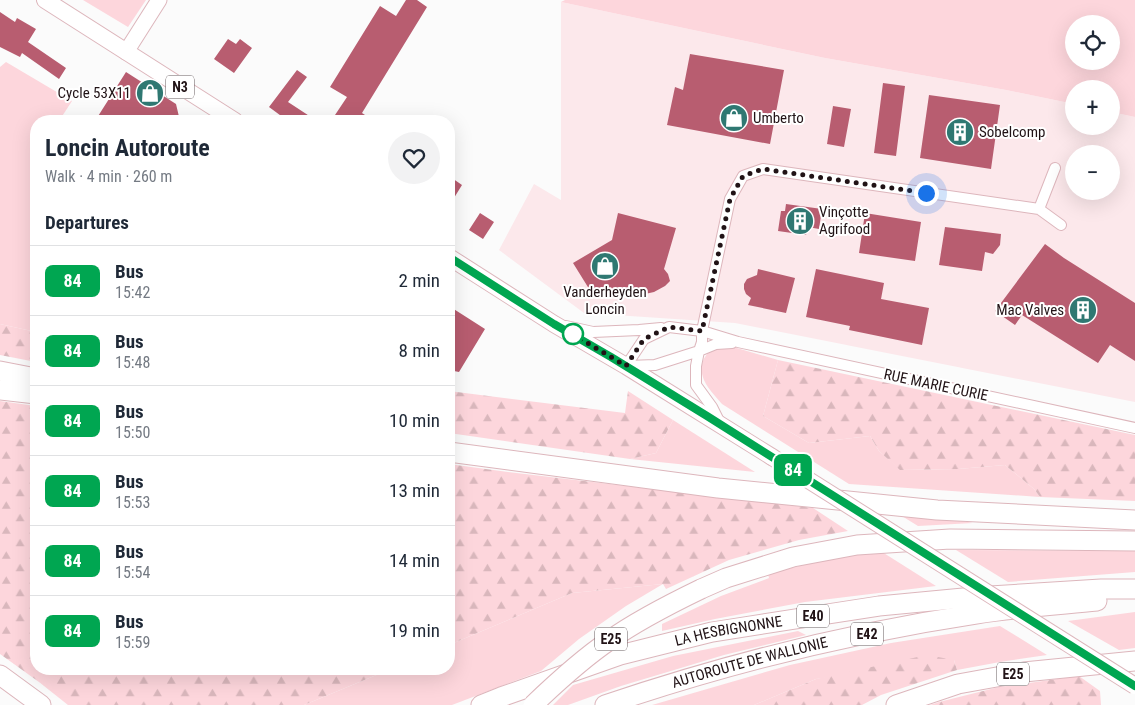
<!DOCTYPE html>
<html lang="en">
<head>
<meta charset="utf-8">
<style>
  body { margin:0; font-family:"Roboto Condensed",sans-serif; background:#f2f2f3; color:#1f2937; height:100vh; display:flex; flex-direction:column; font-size:19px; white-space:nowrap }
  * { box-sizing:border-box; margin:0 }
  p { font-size:16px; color:#747a83 }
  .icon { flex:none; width:28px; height:28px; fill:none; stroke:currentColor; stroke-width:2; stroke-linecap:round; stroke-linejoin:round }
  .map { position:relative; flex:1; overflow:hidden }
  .sheet { position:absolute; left:30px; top:115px; width:425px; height:560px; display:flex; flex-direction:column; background:#fff; border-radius:20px; box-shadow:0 5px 20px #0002 }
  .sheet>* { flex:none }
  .badge { padding:0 10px; border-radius:8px; font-size:18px; line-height:32px }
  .fabs { position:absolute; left:1065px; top:15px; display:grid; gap:10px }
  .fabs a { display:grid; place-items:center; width:55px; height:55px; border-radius:50%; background:#fff; box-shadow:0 5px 20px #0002; font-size:25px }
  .you { position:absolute; width:25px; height:25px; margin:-12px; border:4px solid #fff; border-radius:50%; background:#1a73e8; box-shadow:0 0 0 8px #1a73e833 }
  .map>.badge { position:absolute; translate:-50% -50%; box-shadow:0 0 0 2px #fff }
  h2 { padding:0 15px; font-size:19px; line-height:45px }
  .round { display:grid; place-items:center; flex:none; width:52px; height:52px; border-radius:26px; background:#f2f2f3 }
  .headline { display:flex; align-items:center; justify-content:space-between; height:85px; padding:0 15px }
  h1 { font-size:24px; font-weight:700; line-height:38px }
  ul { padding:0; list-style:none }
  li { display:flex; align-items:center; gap:15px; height:70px; padding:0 15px; border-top:1px solid #e0e1e3 }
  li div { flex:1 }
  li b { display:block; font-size:19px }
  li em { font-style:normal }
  li .badge { min-width:55px; font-weight:700; text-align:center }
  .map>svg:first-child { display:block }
</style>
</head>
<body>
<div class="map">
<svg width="1135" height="705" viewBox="0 0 1135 705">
  <defs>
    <pattern id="forest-firs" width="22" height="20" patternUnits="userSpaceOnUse" patternTransform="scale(1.25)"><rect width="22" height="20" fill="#fdd6dc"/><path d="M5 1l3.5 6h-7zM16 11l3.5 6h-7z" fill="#d9b7bc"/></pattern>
  </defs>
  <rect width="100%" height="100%" fill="#fbfbfb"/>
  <path fill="#fce8eb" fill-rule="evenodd" d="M561,2L825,58L1006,90L1074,104V126H1111V112L1135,117V402L735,323L584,313L499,250L534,184L561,200ZM1074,154H1111V191H1074Z"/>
  <path fill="#fdd6dc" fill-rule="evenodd" d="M83,0H146L128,27Z
    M565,0H1135V117L1111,112V89H1074V104L1006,90L825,58L561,2ZM1074,24H1111V61H1074Z
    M6,62L72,101L59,121H36V332L0,324V67Z
    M730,346L778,360L763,416L809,443L870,436L879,451L901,470L958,469L1005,465L1034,489L1040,497L849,484L722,404C712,392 697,379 703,361C704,358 707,354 709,351Z
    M673,420L755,472L630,459L656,453Z
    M897,513H922L973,523L918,526Z
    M879,550L936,586L805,602L715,619L662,631V624L721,596L769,578L768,574L827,559Z
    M956,550L1135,551V572L1008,582Z
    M663,584L626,606L579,639L541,671L452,705H304L391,669H449V645L572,593Z
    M1135,612V648L1119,650L1068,621Z
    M1000,626L1047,655L1000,662L957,670L954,660L816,679L754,705H652L790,665L891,643Z
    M798,631L806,635L724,655L621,686L568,705H553L573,685L673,656Z"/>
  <path fill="url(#forest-firs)" d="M0,324L36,332V362L0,355Z
    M778,360L1135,435V501L1040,497L1034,489L1005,465L958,469L900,470L879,451L870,436L809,443L763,416Z
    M449,391L625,413L628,391L673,420L656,453L630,459L449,433Z
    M0,401L36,406V669H391L304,705H68L39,682L0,654Z
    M449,464L508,472L813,508L848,531L799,540L729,560L666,589L663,584L572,593L449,645Z
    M927,655L954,660L957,670L881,695L862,705H754L816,679Z
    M1079,676L1100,691L1101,705H930L939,702L999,687Z"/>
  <path fill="#b85d70" d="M406,0H417L427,7L362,113L374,121H331L347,97L330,87L380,6L396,16Z
    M0,12L15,22L17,18L36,29L28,42L66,68L59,79L22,53L20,57L0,47Z
    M228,39L236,44L240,39L252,48L234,73L214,59Z
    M690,54L784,70L770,144L667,125L675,87L683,90Z
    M297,70L307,77L288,102L317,121H288L269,107Z
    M126,72L176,104L180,121H95Z
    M883,83L905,86L896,156L874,153Z
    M929,95L1000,105L991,169L920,158Z
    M833,106L851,109L844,147L827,144Z
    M449,176L462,185L449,206Z
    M786,204L822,209L819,229L808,227L806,235L778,231L781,211H785Z
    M480,213L494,222L483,239L469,230Z
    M618,213L676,228L664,269L668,274L670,281L665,286L654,292L636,296L612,295L595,290L591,292L573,263L612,240Z
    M865,213L921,222L915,261L859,253Z
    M945,227L1001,234L1000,245L993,254L985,252L982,271L939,265Z
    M1045,244L1064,258L1135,303V361L1110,345L1098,363L1022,315L1015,325L995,311Z
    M758,269L795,278L786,313L748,305L751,298L746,294L744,289V284L747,279L757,275Z
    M816,269L884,283L881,299L929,308L922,345L849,330L850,326L806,317Z
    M449,306L485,329L459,372L449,370Z"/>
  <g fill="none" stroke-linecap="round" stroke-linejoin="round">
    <defs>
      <path id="street" d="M1039,209L1055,168
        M566,326L593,332L639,330L661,328
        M626,366L644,339L669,327L702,331L738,342L1135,428
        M628,366L655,365L699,351L702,342V331L730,199L743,176L763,169L1039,209L1061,225
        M720,423L712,407L696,385V366L699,351L716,344L732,343"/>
      <path id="secondary" d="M126,52L159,0"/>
      <path id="primary" d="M45,0L235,121
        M449,257L554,324L626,366L772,457"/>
      <g id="highway">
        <path d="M0,371L36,378"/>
        <path d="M0,390L36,394"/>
        <path d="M449,452L718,488L937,510L1135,520"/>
        <path d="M701,589L726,578L793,557L857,545L950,539L1135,541"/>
        <path d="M0,675L41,705"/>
        <path id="s1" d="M481,705L501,697L620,655L712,632L879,606L974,597L1101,589H1135"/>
        <path id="s2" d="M605,705C726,664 850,633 976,614C1016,608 1057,605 1097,601"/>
        <path d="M896,705L958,684L1024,672L1135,661"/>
      </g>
    </defs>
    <use href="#street" stroke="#ddb6bc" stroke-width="12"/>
    <use href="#secondary" stroke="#ddb6bc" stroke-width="17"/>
    <use href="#primary" stroke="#ddb6bc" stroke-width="18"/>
    <use href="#highway" stroke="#ddb6bc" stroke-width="21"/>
    <use href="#street" stroke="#fff" stroke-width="10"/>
    <use href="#secondary" stroke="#fff" stroke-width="15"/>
    <use href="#primary" stroke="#fff" stroke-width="16"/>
    <use href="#highway" stroke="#fff" stroke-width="19"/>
    <defs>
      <path id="primary-bridge" d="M772,457L1135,686"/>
      <path id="highway-bridge" d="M533,705C557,682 582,659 610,640C638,620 670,604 701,589"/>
    </defs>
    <use href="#primary-bridge" stroke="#ddb6bc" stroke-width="18" stroke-linecap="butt"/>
    <use href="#highway-bridge" stroke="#ddb6bc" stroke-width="21" stroke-linecap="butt"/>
    <use href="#primary-bridge" stroke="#fff" stroke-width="16"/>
    <use href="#highway-bridge" stroke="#fff" stroke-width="19"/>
  </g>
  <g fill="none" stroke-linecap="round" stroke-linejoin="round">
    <defs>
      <path id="line" d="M449,257L554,324L611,357L707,416L1135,686"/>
    </defs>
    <use href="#line" stroke="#fff" stroke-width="11"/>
    <use href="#line" stroke="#00a651" stroke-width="8"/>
    <path stroke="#211316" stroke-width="5" stroke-dasharray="0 9" d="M573,334L569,332L626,366L644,339L669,327L702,331L730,199L743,176L763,169L926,193"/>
  </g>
  <defs>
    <symbol id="shop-disc" viewBox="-11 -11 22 22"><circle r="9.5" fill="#2f7872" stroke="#fff"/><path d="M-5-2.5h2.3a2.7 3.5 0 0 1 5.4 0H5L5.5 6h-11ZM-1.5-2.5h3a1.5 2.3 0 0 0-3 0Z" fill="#fff"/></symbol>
    <symbol id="building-disc" viewBox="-11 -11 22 22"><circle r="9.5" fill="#2f7872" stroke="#fff"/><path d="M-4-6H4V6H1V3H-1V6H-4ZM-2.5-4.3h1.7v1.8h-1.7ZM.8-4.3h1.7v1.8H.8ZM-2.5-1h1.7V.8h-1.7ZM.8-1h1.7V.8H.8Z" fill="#fff"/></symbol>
  </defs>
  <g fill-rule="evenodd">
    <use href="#shop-disc" x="134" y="77" width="32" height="32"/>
    <use href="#shop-disc" x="718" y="102" width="32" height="32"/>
    <use href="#building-disc" x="944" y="116" width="32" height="32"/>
    <use href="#building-disc" x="784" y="205" width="32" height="32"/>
    <use href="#shop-disc" x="589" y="250" width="32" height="32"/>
    <use href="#building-disc" x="1067" y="294" width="32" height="32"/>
  </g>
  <circle fill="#fff" stroke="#00a651" stroke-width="2.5" cx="573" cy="334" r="10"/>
  <g text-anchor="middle" stroke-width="4" stroke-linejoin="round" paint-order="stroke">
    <g fill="#fff" stroke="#645a5c" stroke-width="1">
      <rect x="166" y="75.5" width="28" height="23" rx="4"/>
      <rect x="797" y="604.5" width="32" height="23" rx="4"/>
      <rect x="851" y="622.5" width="32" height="23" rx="4"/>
      <rect x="595" y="627.5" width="32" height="23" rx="4"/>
      <rect x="997" y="662.5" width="32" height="23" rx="4"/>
    </g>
    <g font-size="14" font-weight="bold" fill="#211316">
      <text x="180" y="92">N3</text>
      <text x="813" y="621">E40</text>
      <text x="867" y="639">E42</text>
      <text x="611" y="644">E25</text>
      <text x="1013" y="679">E25</text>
    </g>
    <g font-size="15" fill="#211316" stroke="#fff" text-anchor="start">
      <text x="131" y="98" text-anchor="end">Cycle 53X11</text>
      <text x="753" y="123">Umberto</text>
      <text x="979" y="137">Sobelcomp</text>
      <text x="819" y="217">Vinçotte<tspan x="819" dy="17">Agrifood</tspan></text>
      <text x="605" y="297" text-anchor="middle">Vanderheyden<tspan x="605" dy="17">Loncin</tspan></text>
      <text x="1064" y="315" text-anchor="end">Mac Valves</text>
    </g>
    <g font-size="15" fill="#211316" stroke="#fff">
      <text transform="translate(936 385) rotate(12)" y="5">RUE MARIE CURIE</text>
      <text dy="5" stroke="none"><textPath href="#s1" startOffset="259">LA HESBIGNONNE</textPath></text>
      <text dy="5" stroke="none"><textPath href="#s2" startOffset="151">AUTOROUTE DE WALLONIE</textPath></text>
    </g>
  </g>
</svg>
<div class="fabs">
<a><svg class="icon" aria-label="locate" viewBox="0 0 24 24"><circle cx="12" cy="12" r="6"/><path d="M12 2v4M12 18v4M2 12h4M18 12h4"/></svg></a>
<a>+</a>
<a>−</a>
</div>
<div class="you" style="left:926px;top:193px"></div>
<b class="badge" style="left:793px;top:470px;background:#00a651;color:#fff">84</b>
<section class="sheet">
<div class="headline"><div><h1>Loncin Autoroute</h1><p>Walk · 4 min · 260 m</p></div><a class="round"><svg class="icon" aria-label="heart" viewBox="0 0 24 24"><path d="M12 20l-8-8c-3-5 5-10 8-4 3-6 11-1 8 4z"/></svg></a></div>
<h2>Departures</h2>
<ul>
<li><span class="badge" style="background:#00a651;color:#fff">84</span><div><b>Bus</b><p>15:42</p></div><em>2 min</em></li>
<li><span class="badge" style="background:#00a651;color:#fff">84</span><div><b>Bus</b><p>15:48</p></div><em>8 min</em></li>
<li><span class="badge" style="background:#00a651;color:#fff">84</span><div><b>Bus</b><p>15:50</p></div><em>10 min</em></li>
<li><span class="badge" style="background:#00a651;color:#fff">84</span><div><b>Bus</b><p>15:53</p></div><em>13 min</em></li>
<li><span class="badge" style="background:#00a651;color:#fff">84</span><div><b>Bus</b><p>15:54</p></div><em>14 min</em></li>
<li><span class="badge" style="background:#00a651;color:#fff">84</span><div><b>Bus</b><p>15:59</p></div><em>19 min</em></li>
</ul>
</section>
</div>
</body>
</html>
